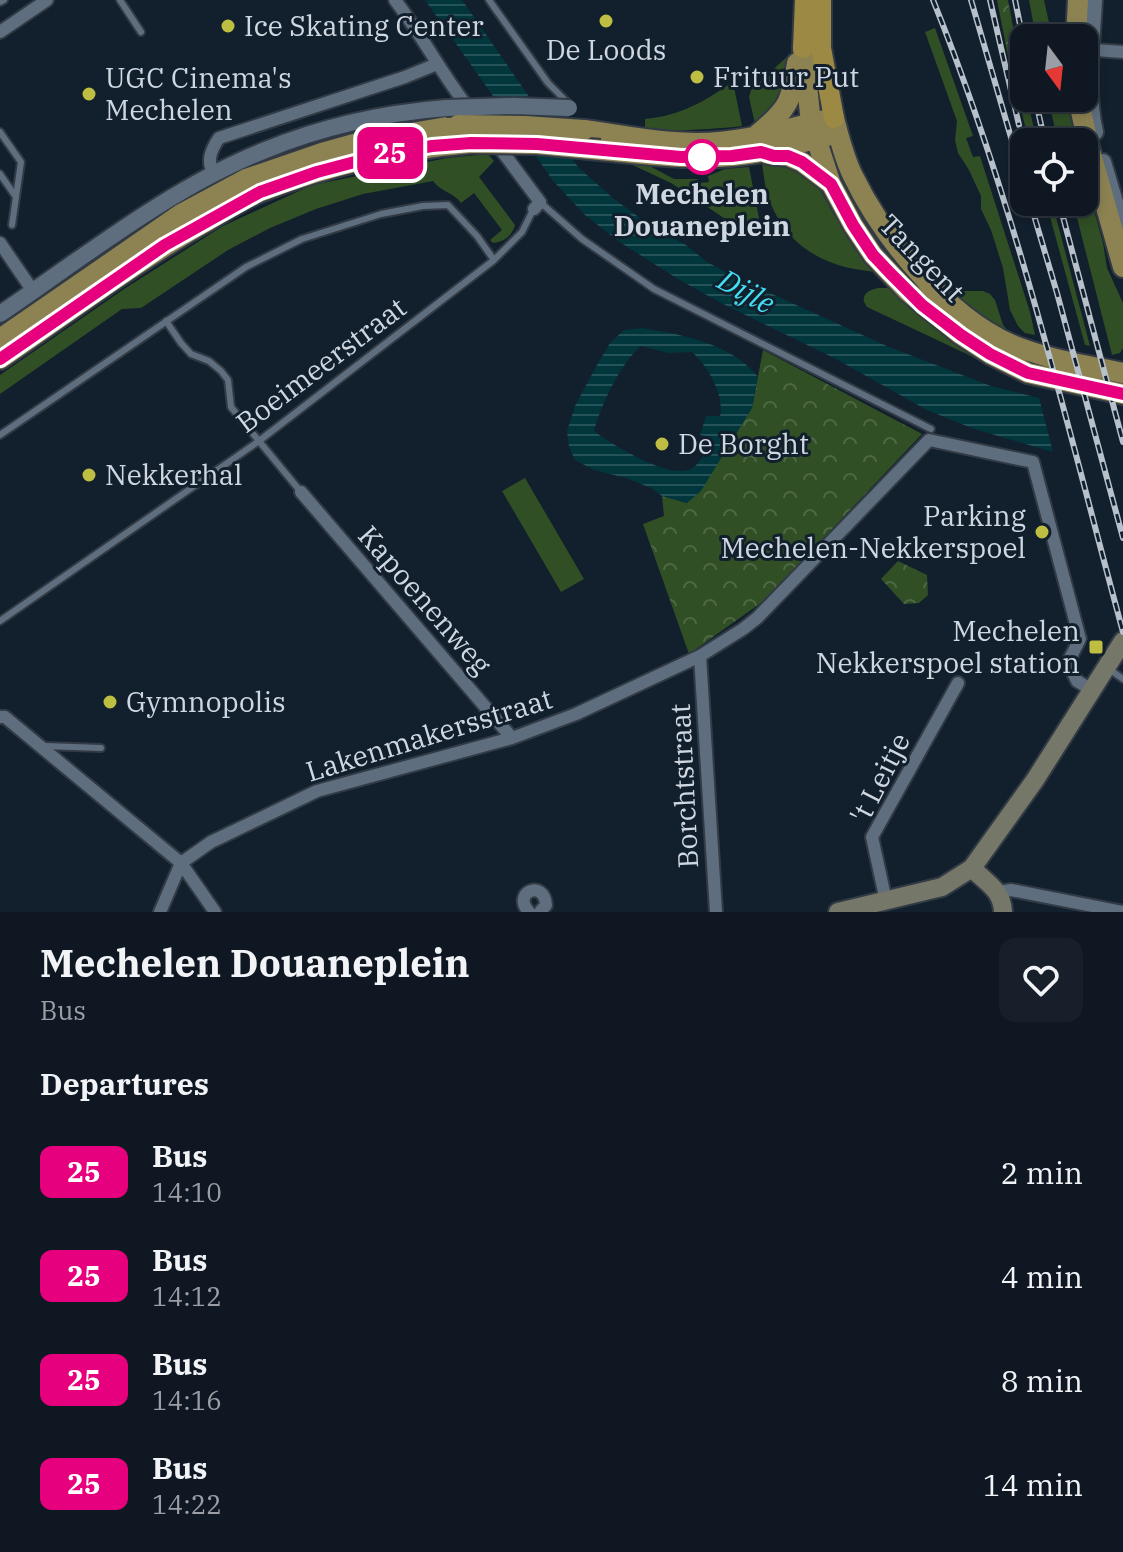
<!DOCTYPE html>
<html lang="en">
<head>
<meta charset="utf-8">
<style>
  body { margin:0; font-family:"IBM Plex Serif",serif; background:#17202a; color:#f1f3f6; height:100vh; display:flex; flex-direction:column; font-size:30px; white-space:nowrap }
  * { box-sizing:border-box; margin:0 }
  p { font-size:26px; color:#9b9fa5 }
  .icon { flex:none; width:44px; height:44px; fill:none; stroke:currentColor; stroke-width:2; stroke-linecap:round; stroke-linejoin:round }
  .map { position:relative; height:912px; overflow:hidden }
  .details { display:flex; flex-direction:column; background:#0e1722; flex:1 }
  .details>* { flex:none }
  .badge { padding:0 16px; border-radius:12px; font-size:28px; line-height:52px }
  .needle { width:52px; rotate:165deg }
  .controls { position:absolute; left:1010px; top:24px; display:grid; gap:16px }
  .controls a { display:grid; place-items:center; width:88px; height:88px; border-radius:16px; background:#0e1722; box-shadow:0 4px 12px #0003,0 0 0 2px #2e3640; font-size:40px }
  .map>.badge { position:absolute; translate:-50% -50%; box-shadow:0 0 0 4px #fff }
  h2 { padding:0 40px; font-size:30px; line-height:72px }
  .round { display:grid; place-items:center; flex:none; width:84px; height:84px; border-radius:16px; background:#17202a }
  .headline { display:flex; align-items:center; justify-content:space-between; height:136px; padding:0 40px }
  h1 { font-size:38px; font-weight:800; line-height:60px }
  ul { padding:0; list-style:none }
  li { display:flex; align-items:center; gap:24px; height:104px; padding:0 40px }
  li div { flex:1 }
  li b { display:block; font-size:30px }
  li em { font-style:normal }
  li .badge { min-width:88px; font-weight:700; text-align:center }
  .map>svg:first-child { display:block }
</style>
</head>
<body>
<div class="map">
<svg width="1123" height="912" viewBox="0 0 1123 912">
  <defs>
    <pattern id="forest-crowns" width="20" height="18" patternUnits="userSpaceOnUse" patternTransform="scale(2)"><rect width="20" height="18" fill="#304f25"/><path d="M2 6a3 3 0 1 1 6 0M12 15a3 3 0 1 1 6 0" fill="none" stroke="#4d6844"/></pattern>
    <pattern id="water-rules" width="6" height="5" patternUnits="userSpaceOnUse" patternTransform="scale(2)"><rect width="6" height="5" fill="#02363d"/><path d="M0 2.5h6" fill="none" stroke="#265259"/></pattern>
  </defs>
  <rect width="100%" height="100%" fill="#121f2d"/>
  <path fill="#304f25" d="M1029,0H1044L1051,32L1056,38H1036Z
    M935,28L973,136L966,138L973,157L980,156L1030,312L1035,335L1025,333L1018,326L1010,310L1003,268L991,230L981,209V196L969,170L958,153L955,140L957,121L925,32Z
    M790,54C790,99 788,95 755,124L749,97L751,90Z
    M1019,59L1024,83V98H1027L1037,142H1029L1009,61Z
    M731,83L734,87L742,126C720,129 698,129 677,131C665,132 656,135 645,133V119C679,116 704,102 731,83Z
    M1048,98H1066L1076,142H1058Z
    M488,154L494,161L479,177L515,225C512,236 504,242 493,243L490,240L502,230L474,193L461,203C455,193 441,192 433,181L363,194L316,209L270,228L228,250L141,308L122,309L0,394V375L124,289L223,226L312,185L447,158Z
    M624,161L646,164L674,179H698L699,183L709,182L708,176L725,169L749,167L759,218C758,226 754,232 745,232L671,183Z
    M783,162C818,171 822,198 840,224C851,241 867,257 881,272C831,270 789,250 770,202C765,190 764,176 762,164Z
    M1084,174L1103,243L1107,268L1123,303V348L1120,353L1112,355L1073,202H1084Z
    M1046,202H1052L1090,346L1085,345Z
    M878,288H894L988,364L867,307L864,302C862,293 870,290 878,288Z
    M950,291H983L990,294L995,300L1003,325L1012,336C989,324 969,309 950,291Z
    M525,478L584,579L561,592L502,491Z"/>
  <path fill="url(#forest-crowns)" d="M997,0H1008L1019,59L1009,61Z
    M763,350L922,434L765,600L689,654L643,524L664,516L662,496L687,503L752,408Z
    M898,561L927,575L928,595L919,603L904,604L881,579Z"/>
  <path fill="url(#water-rules)" fill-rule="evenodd" d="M425,0H462L578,167L614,199L651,226L686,245L707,262L739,279L889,347L991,386L1039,398L1053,452L974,429L927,410L834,358L719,302L678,279L618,241L585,215L554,182Z
    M642,328C681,334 733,344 758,377L752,408L701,491L687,503L662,496L651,488L626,478L594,470L575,460L569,447L567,431L575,406L598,363L610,343L624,330ZM641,346L668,353L692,352C707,365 725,395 720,416H706L700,435L711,437C706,448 702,463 691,469C669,480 613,445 594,431C601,405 620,364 641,346Z"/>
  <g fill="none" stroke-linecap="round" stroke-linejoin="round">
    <defs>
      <path id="service" d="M120,0L141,32
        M489,0L548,83L571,106
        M0,2L4,0
        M1055,31L1063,38
        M0,132L21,162L12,225
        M0,174L16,197
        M541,203L582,239L654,289L931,429
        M166,321L181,343L191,354L209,361L221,371L228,380L231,407L301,492
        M0,435L246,267L302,239L381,214L423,206L448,205L477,236L494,260
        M0,621L259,441L494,260L522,232L533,210
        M1109,669L1123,679
        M45,746L101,748"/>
      <path id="minor" d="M395,0C422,35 442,75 470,110
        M0,32L47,0
        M1084,52L1096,50L1123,52
        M496,143L540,202L534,209
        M214,174C206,161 211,150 219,138L405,77L437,64
        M0,243L33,291
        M301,492L512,738
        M700,656L716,912
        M0,717H5L181,863L215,912
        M998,892L1011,890L1123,912
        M886,901L872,837L958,683
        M160,912L181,863L211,842L317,791L512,738L576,714L700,656L743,629L757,618L929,440L1033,462L1080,639L1068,662L1077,681L1092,690
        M529,912C511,893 544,878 546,905L540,912"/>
      <path id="tertiary" d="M1094,0C1092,43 1085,90 1095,132
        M1103,162L1123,229
        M0,314C84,257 169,189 263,151C321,127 383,113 446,108"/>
      <path id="secondary" d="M972,868C986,883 1002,889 1003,912
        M838,912L942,887L972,868L1035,780L1123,641"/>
      <path id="primary" d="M1076,38L1078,0
        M803,48L811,123L831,184L853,225L873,255L907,291L961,335L990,354L1028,373L1123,394
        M1078,98L1089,147L1123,267
        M584,130C629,136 674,146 719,142C758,139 796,126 834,118C839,137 844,158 853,176C883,238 947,316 1010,344C1046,359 1085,365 1123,373
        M758,134C789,108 791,102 797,63
        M600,150C647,154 694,161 741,155C769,152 797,143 825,137
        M768,154L788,156L802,162L831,184
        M0,339L181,214L246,179L322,153L365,141L458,125
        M0,359C69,312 136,261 209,220C226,210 244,198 262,191C329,165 400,149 471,143"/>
      <path id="trunk" d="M821,0V48L834,118
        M803,48L805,0"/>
    </defs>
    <use href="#service" stroke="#323b45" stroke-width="10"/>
    <use href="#minor" stroke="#323b45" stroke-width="16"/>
    <use href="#tertiary" stroke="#323b45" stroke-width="20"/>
    <use href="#secondary" stroke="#323b45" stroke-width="22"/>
    <use href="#primary" stroke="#323b45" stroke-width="24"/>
    <use href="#trunk" stroke="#323b45" stroke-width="24"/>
    <use href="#service" stroke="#5e6e7e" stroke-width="6"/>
    <use href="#minor" stroke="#5e6e7e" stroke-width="12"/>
    <use href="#tertiary" stroke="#5e6e7e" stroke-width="16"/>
    <use href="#secondary" stroke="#757868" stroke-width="18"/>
    <use href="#primary" stroke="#8d8252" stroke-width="20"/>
    <use href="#trunk" stroke="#9c8943" stroke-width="20"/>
    <defs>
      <path id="rail" d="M933,0C1015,203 1066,421 1123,632
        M971,0L1024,182
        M990,0L1019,125
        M1015,0L1024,44
        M1035,98L1045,142
        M1030,202L1057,293L1123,538
        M1059,202L1123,442"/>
    </defs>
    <use href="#rail" stroke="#b7c1cb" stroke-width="6"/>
    <use href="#rail" stroke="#121f2d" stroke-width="3" stroke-dasharray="9" stroke-linecap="butt"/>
    <defs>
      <path id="tertiary-bridge" d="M446,108L514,106L569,108"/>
      <path id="primary-bridge" d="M458,125L525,126L584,130
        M471,143L537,144L600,150"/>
    </defs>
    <use href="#tertiary-bridge" stroke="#323b45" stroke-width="20" stroke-linecap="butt"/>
    <use href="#primary-bridge" stroke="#323b45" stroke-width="24" stroke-linecap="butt"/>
    <use href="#tertiary-bridge" stroke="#5e6e7e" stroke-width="16"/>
    <use href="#primary-bridge" stroke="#8d8252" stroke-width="20"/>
  </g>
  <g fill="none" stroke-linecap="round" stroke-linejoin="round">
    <defs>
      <path id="line" d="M0,359L165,245L260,192L317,172L385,154L432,146L471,143L537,144L681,157L732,156L761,152L774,156H788L802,162L831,184L853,225L873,255L890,273L922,305L961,335L990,354L1028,373L1123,394"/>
    </defs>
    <use href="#line" stroke="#fff" stroke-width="18"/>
    <use href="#line" stroke="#e6007e" stroke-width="12"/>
  </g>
  <g fill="#bebf42" stroke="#121f2d" stroke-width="3">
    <circle cx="606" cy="21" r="8"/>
    <circle cx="228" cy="26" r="8"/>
    <circle cx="697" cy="77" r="8"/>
    <circle cx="89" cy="94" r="8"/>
    <circle cx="662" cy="444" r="8"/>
    <circle cx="89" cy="475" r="8"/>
    <circle cx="1042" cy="532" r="8"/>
    <rect x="1088" y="639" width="16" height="16" rx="4"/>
    <circle cx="110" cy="702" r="8"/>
  </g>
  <circle fill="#fff" stroke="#e6007e" stroke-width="4" cx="702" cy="157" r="16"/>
  <g text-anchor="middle" stroke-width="6" stroke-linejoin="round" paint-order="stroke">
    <g font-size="28" fill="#cfd8e1" stroke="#121f2d" text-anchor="start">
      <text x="244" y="36">Ice Skating Center</text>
      <text x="606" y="60" text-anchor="middle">De Loods</text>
      <text x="713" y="87">Frituur Put</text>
      <text x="105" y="88">UGC Cinema's<tspan x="105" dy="32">Mechelen</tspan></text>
      <text x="678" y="454">De Borght</text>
      <text x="105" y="485">Nekkerhal</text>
      <text x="1026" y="526" text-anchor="end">Parking<tspan x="1026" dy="32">Mechelen-Nekkerspoel</tspan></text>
      <text x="1080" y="641" text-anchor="end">Mechelen<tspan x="1080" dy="32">Nekkerspoel station</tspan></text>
      <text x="126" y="712">Gymnopolis</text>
    </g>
    <g font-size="28" font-weight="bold" fill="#cfd8e1" stroke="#121f2d">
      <text x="702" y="204">Mechelen<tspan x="702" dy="32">Douaneplein</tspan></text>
    </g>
    <g font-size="28" fill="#cfd8e1" stroke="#121f2d">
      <text transform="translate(922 258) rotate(46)" y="10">Tangent</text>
      <text transform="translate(321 365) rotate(-37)" y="10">Boeimeerstraat</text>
      <text transform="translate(425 600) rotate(49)" y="10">Kapoenenweg</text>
      <text transform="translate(429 735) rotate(-17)" y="10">Lakenmakersstraat</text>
      <text transform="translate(880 778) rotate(-63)" y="10">'t Leitje</text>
      <text transform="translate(684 786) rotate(-93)" y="10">Borchtstraat</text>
    </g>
    <g font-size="30" font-style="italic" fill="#43ddf2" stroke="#121f2d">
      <text transform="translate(746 292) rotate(29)" y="10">Dijle</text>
    </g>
  </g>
</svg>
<div class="controls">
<a><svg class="needle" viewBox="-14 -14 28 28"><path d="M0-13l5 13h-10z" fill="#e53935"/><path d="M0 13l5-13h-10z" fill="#9b9fa5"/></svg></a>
<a><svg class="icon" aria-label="locate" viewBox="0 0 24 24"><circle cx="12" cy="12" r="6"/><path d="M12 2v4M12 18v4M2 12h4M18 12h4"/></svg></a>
</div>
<b class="badge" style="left:390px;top:153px;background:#e6007e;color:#fff">25</b>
</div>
<section class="details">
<div class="headline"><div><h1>Mechelen Douaneplein</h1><p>Bus</p></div><a class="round"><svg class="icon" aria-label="heart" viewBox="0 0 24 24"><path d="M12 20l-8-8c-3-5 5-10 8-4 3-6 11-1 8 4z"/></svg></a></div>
<h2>Departures</h2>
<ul>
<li><span class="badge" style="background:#e6007e;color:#fff">25</span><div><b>Bus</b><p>14:10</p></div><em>2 min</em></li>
<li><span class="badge" style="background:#e6007e;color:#fff">25</span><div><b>Bus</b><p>14:12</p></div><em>4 min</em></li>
<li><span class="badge" style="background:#e6007e;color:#fff">25</span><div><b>Bus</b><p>14:16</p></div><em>8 min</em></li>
<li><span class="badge" style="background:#e6007e;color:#fff">25</span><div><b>Bus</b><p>14:22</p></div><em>14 min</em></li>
</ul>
</section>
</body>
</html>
